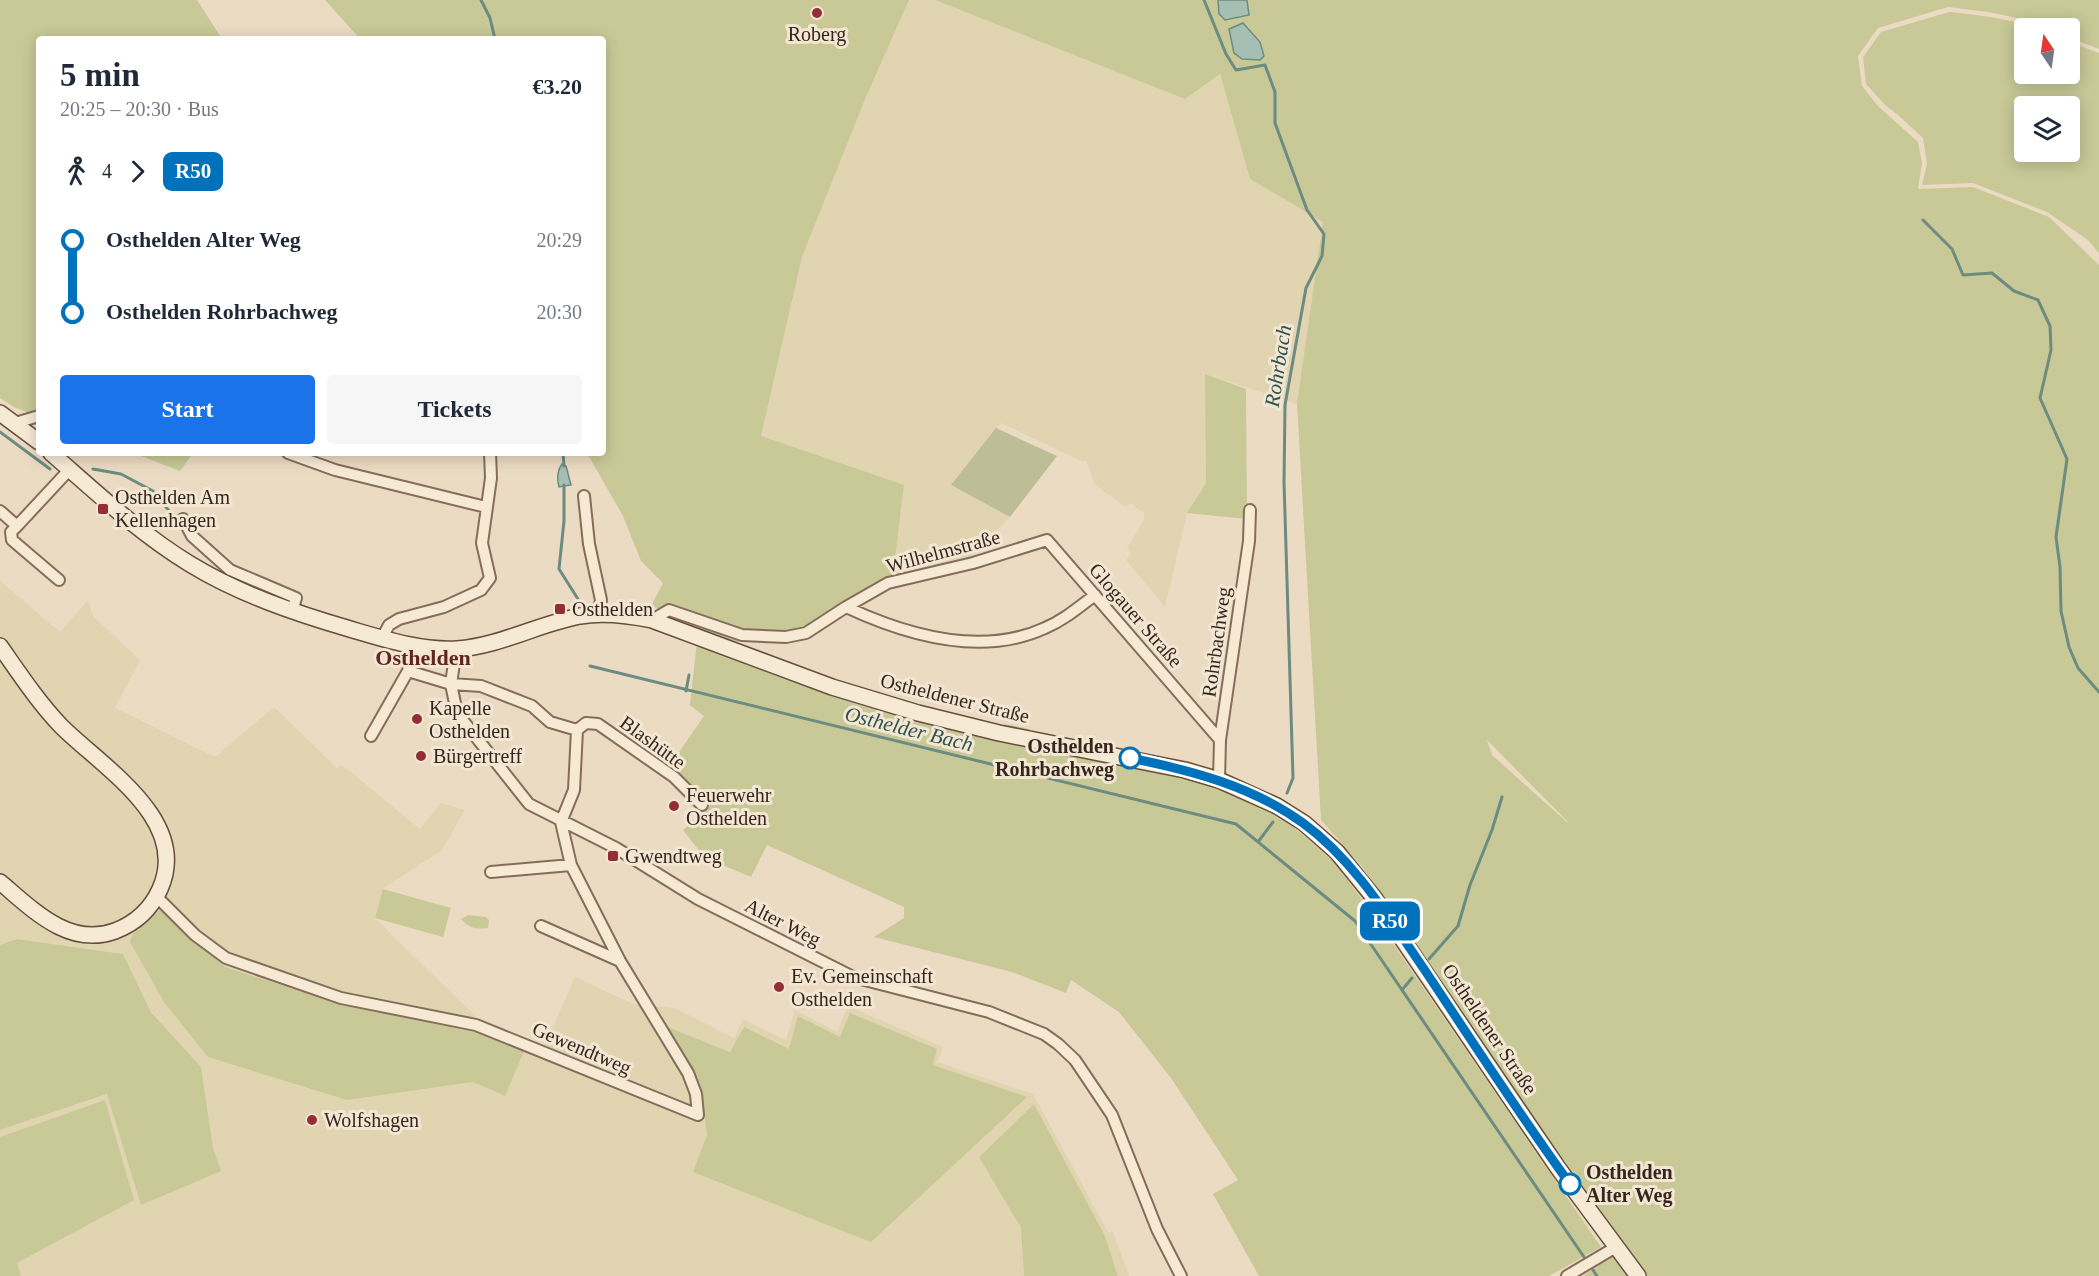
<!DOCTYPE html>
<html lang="en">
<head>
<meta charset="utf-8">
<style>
  body { margin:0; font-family:"Times New Roman",serif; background:#f6f6f7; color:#1f2937; height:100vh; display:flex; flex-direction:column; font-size:22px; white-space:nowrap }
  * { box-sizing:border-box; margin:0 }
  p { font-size:20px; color:#747a83 }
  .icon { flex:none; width:33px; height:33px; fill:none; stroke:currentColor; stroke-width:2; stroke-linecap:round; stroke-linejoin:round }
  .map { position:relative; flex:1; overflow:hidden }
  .sheet { position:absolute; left:36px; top:36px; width:570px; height:420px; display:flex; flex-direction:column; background:#fff; border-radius:6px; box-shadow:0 3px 15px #0003 }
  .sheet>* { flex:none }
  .badge { padding:0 12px; border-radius:9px; font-size:21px; line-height:39px }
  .needle { width:39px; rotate:347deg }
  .buttons { position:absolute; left:2014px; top:18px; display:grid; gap:12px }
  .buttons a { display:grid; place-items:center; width:66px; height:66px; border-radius:6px; background:#fff; box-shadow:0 3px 15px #0003; font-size:30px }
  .map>.badge { position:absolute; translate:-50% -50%; box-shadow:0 0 0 3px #fff }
  .legs { display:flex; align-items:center; gap:9px; height:66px; padding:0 24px; font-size:20px }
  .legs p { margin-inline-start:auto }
  .overview { display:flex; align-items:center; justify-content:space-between; height:102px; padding:0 24px }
  h1 { font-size:33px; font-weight:600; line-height:45px }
  .primary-button { display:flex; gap:12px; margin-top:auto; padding:12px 24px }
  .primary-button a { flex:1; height:69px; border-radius:6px; background:#1a73e8; color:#fff; font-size:24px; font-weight:600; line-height:69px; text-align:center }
  .primary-button a+a { background:#f6f6f7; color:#1f2937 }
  ul { padding:0 24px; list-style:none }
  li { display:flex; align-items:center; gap:21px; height:72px; font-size:22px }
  li i { display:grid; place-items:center; width:9px; height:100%; margin:0 8px; background:currentColor }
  li i::after { content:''; width:15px; height:15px; margin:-8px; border:4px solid; border-radius:50%; background:#fff }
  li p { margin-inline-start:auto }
  li:first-child i { background:linear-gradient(#0000 50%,currentColor 0) }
  li:last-child i { background:linear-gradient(currentColor 50%,#0000 0) }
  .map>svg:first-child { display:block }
</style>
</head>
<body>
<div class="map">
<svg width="2099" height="1276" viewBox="0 0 2099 1276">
  <rect width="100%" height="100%" fill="#ecdbc3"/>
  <path fill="#e1d4b0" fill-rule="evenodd" d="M909,0H935L1185,99L1220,74L1250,179L1323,222L1297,404L1205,374L1206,483L1187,513L1165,607L1126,560L1131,553L1127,548L1144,520V513L1130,503L1126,507L1095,485L1086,460L1083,462L1001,423L951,485L1010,517L968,559L892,582L761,437L802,257L866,97Z
    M0,581L60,632L88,600L93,616L140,660L115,708L215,757L274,707L337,768L342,765L420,829L441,803L465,810L442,850L383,889L375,918L480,1021L545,1045L575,977L633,1004L675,1008L734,1038L743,1019L786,1040L795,1010L837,1032L848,1006L943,1047L937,1062L1033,1094L1108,1232H1113L1129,1276H1118L1105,1236L1034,1104L979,1157L1021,1228L1024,1276H21L17,1263L133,1200L105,1101L0,1137V1130L108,1094L141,1204L220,1170L213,1148L201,1067L151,1011L123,954L18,939L0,945ZM161,908L225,967L343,1005L504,1096L473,1082L347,1100ZM666,1027L731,1052L789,1049L840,1037L937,1049L932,1065L1026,1097L707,1135L701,1089Z"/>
  <path fill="#c8c997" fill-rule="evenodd" d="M0,0H197L222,39H39V417L14,407L0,398Z
    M325,0H909L866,97L802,257L761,436L904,485L892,582L805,636L739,639L736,658L822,692L999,741L1005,724L1030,729L1025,745L1168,773L1248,798L1283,818L1332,860L1368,907L1601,1247L1549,1276H1259L1213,1194L1238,1180L1171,1078L1119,1012L1071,980L1066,993L1012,972L874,937L904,918V907L767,845L751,877L720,864L717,869L712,867L683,830L710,806L668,768L704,716L690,705L699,624L651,606L663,583L641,561L623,516L587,453H603V39H360Z
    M935,0H1218L1219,14L1249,15L1247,0H2099V49L2070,38V28H2045L2017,18L1988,12L1948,7L1878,28L1858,56L1862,86L1879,107L1918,142L1922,163L1918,189L1973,187L2049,217L2099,265V1276H1583L1626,1246L1525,1112L1363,868L1321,820L1297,404L1323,222L1250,179L1220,74L1185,99ZM1487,740L1568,822V823L1492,755Z
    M1949,12C1978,15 2007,18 2035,28H2025V74H2070V42L2099,53V253L2088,240L2047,212L1973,183L1922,185L1927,164L1923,138L1898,115L1885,105L1866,84L1863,57L1881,32ZM2025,106H2070V152H2025Z
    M1205,374L1246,389L1247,519L1187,513L1206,483Z
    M133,453H193L180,471Z
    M383,889L451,908L443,937L375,918Z
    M161,908L225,967L343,1005L475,1032L524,1051L505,1096L473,1082L347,1100L208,1057L164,1002L130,942L132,935Z
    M468,915L486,917L489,920L488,928C476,929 470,929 461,919Z
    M17,939L123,954L151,1012L201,1067L213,1148L221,1171L141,1205L107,1094L0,1130V945Z
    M850,1013L937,1049L933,1065L1027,1097L871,1242L693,1172L707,1135L701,1089L665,1026L730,1052L744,1027L789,1049L798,1016L840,1037Z
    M105,1100L134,1200L17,1263L21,1276H0V1137Z
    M1034,1104L1105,1236L1118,1276H1024L1021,1228L979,1157Z"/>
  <path fill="#bdbe96" d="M996,428L1057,456L1010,517L951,485Z"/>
  <path fill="#a5bfb4" stroke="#6c8c81" stroke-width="1.5" d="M1218,0H1247L1249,15L1225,20L1219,14Z
    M1243,23L1260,42L1264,56L1260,60L1242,59L1234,53L1229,29Z
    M562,464L566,466L571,485L559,487C557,479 557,471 562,464Z"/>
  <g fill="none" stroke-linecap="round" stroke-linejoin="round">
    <path stroke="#6c8c81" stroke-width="3" d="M481,0L490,18L495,39
      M1204,0L1226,54L1236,70L1265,65L1275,92V123L1307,210L1324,234L1322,256L1306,288L1285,405L1284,482L1293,778L1287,793
      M1923,220L1952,249L1963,275L1992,273L2014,291L2038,300L2050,326L2051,350L2040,398L2067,459L2056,537L2060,567L2061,611L2069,647L2078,668L2099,692
      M0,432L50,469
      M563,453L564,466
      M93,469L121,474L153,491L178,522
      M564,485V521L559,569L578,599
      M590,666L1236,824L1355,921L1584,1257
      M686,691L689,675
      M1258,842L1273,822
      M1429,959L1458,926L1470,885L1492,830L1502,797
      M1402,990L1412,978
      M1593,1270L1597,1276"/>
    <defs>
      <path id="street" d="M15,423L39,416
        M288,453L335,470L486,507
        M584,496L589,544L601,600L598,614
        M0,511L17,526L11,532L12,540L59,580
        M183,519L192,536L230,570L296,598L292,612
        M17,526L70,469
        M846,607C906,635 982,657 1045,628C1064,620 1079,607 1095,595
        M652,620L669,610L742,635L786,637L806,633L846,607L888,583L973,563L1047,540L1220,740
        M382,638L389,625L399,619L444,607L481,590L490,578L482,543L491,478L490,453
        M456,649L451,684L457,713L529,804L616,848L698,899L853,977L989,1012L1044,1034L1058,1044L1075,1060L1112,1115L1157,1229L1181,1276
        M408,671L451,684L481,686L532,706L550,722L577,730L586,723L598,724L674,777L702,805
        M371,736L408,671L414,645
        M1219,780L1220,740L1249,541L1250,510
        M491,872L571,865
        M157,897L195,935L226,958L341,998L476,1025L698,1115L696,1094L688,1073L620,961L571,865L561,822L574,790L577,730
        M541,926L620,961
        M1567,1276L1616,1247"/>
      <path id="secondary" d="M0,413L39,442
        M51,453C96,492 139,533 190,564C239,594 295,613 350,629C384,639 421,651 457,649C500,646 538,624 580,616C604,612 628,615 652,620L832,687L918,713L999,733L1185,770L1219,780L1277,806L1304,823L1337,852L1375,899L1558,1168L1638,1276
        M0,646C19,673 38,702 61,726C102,767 191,820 160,889C151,909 136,923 115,931C69,948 32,909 0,882"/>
    </defs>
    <use href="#street" stroke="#856d5b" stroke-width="14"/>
    <use href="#secondary" stroke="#674e3e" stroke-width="18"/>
    <use href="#street" stroke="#f7ead5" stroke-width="10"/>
    <use href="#secondary" stroke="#f7ead5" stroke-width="15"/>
  </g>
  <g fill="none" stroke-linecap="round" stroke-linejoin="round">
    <defs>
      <path id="line-1" d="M1130,758C1190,770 1252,786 1303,823C1354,860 1389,918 1424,969C1472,1041 1519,1114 1570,1184"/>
    </defs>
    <use href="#line-1" stroke="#fff" stroke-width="14"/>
    <use href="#line-1" stroke="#0072bc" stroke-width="9"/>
  </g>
  <g fill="#912e38" stroke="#f3e6d2" stroke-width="2">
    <circle cx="817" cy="13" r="6"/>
    <rect x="97" y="503" width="12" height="12" rx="3"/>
    <rect x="554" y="603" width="12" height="12" rx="3"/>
    <circle cx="417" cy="719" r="6"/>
    <circle cx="421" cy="756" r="6"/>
    <circle cx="674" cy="806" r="6"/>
    <rect x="607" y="850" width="12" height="12" rx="3"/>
    <circle cx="779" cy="987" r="6"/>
    <circle cx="312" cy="1120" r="6"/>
  </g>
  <g fill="#fff" stroke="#0072bc" stroke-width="3">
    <circle cx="1130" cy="758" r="10"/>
    <circle cx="1570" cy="1184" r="10"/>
  </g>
  <g text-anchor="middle" stroke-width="6" stroke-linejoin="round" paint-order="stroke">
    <g font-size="20" fill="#35271e" stroke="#f3e6d2" text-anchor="start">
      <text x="817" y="41" text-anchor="middle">Roberg</text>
      <text x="115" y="504">Osthelden Am<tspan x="115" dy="23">Kellenhagen</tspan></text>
      <text x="572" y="616">Osthelden</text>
      <text x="429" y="715">Kapelle<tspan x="429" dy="23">Osthelden</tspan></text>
      <text x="433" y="763">Bürgertreff</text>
      <text x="686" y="802">Feuerwehr<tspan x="686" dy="23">Osthelden</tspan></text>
      <text x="625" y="863">Gwendtweg</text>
      <text x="791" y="983">Ev. Gemeinschaft<tspan x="791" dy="23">Osthelden</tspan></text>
      <text x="324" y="1127">Wolfshagen</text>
    </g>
    <g font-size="20" fill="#35271e" stroke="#f3e6d2">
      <text transform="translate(943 551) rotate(-15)" y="7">Wilhelmstraße</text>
      <text transform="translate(1136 615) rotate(49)" y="7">Glogauer Straße</text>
      <text transform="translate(1216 642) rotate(-82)" y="7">Rohrbachweg</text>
      <text transform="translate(955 698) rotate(14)" y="7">Ostheldener Straße</text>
      <text transform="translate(653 742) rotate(36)" y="7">Blashütte</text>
      <text transform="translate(783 922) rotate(27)" y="7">Alter Weg</text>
      <text transform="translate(1490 1029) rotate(56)" y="7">Ostheldener Straße</text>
      <text transform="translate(582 1048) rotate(23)" y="7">Gewendtweg</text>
    </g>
    <g font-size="20" font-weight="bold" fill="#35271e" stroke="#f3e6d2" text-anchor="end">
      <text x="1114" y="753">Osthelden<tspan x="1114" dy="23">Rohrbachweg</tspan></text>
      <text x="1586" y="1179" text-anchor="start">Osthelden<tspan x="1586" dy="23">Alter Weg</tspan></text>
    </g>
    <g font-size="21" font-style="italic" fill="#2e544e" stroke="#f3e6d2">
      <text transform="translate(1278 366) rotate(-81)" y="7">Rohrbach</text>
      <text transform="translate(909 729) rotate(14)" y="7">Osthelder Bach</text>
    </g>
    <g font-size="22" font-weight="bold" fill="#602720" stroke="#f3e6d2">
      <text x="423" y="665">Osthelden</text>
    </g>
  </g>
</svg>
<div class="buttons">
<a><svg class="needle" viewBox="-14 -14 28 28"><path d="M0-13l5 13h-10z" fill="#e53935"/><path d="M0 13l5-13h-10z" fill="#747a83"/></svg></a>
<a><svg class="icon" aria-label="layers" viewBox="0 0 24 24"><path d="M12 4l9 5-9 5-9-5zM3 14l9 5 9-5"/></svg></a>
</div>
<b class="badge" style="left:1390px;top:921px;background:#0072bc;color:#fff">R50</b>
<section class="sheet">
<div class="overview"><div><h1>5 min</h1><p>20:25 – 20:30 · Bus</p></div><b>€3.20</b></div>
<div class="legs"><svg class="icon" aria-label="walk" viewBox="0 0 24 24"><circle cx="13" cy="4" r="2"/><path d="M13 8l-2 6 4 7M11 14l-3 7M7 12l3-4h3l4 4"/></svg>4<svg class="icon" aria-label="forward" viewBox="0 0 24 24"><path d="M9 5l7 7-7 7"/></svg><b class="badge" style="background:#0072bc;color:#fff">R50</b></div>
<ul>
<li><i style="color:#0072bc"></i><b>Osthelden Alter Weg</b><p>20:29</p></li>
<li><i style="color:#0072bc"></i><b>Osthelden Rohrbachweg</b><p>20:30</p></li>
</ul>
<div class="primary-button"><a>Start</a><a>Tickets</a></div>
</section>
</div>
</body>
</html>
